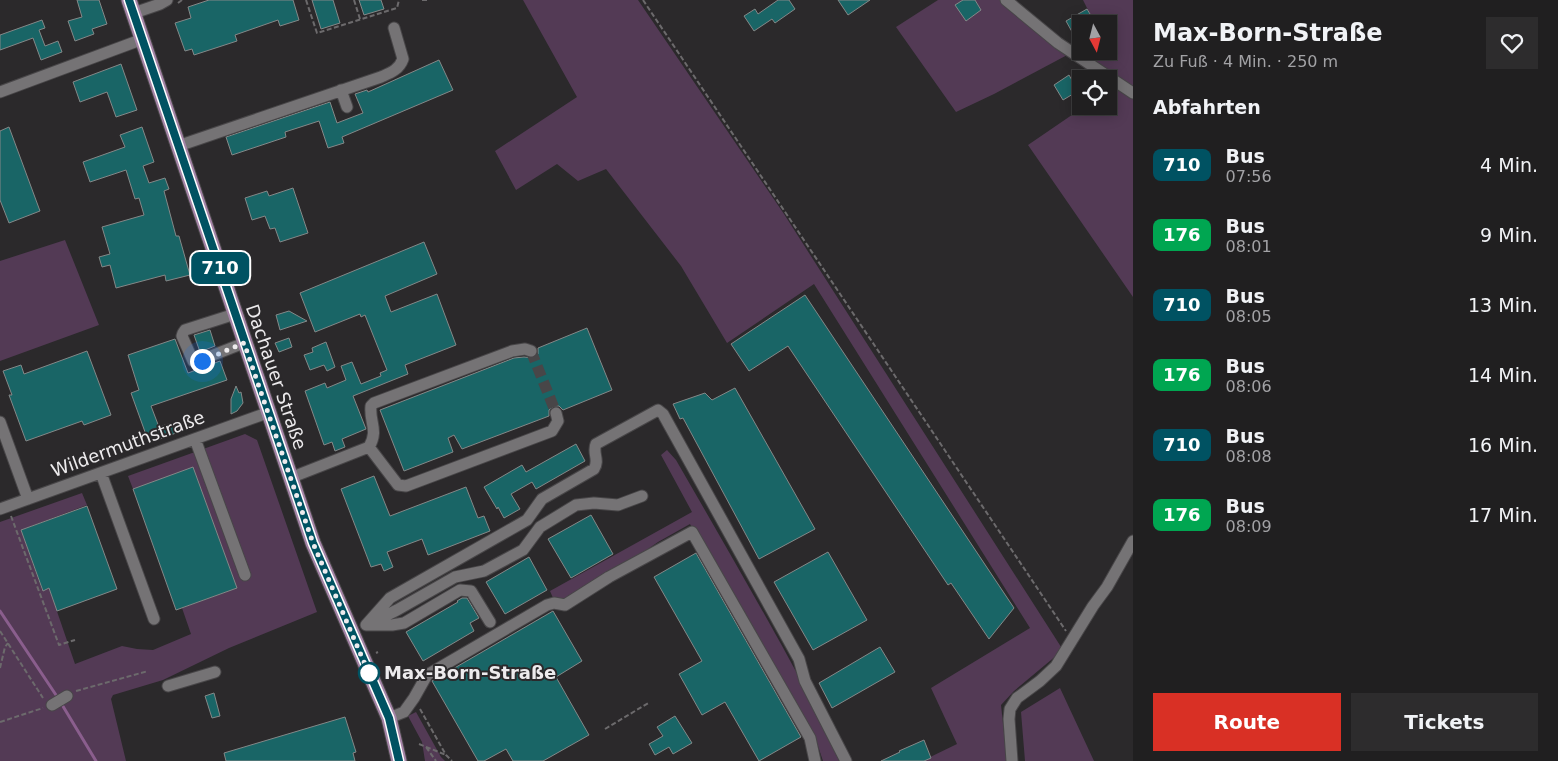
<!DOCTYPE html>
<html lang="de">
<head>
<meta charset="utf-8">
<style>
  body { margin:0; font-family:"DejaVu Sans",sans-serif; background:#2d2c2d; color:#f1f3f6; height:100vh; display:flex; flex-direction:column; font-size:19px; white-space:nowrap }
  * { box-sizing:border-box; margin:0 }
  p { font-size:16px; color:#a2a2a5 }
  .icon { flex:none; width:28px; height:28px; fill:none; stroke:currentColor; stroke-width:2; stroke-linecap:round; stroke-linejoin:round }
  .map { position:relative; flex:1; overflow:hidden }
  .side { display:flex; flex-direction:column; background:#201f20; width:425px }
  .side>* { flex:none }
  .badge { padding:0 10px; border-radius:8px; font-size:18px; line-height:32px }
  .needle { width:32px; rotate:173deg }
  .fabs { position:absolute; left:1072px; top:15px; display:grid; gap:10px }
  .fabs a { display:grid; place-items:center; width:45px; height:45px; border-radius:0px; background:#201f20; box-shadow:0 2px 12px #0003,0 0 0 1px #3d3d3e; font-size:25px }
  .you { position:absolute; width:25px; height:25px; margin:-12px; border:4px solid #fff; border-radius:50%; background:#1a73e8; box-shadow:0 0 0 8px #1a73e833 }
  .map>.badge { position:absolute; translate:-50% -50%; box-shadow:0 0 0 2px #fff }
  h2 { padding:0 20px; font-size:19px; line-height:45px }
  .round { display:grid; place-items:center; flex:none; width:52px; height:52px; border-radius:0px; background:#2d2c2d }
  .summary { display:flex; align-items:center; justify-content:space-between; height:85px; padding:0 20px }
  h1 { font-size:24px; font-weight:700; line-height:38px }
  .button { display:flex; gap:10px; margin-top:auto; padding:10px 20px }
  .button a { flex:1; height:58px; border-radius:0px; background:#d93025; color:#fff; font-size:20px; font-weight:700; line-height:58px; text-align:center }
  .button a+a { background:#2d2c2d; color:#f1f3f6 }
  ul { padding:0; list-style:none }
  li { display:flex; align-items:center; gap:15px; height:70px; padding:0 20px }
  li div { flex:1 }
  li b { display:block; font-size:19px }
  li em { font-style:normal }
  li .badge { min-width:55px; font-weight:700; text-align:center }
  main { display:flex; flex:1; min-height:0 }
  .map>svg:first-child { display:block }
</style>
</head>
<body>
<main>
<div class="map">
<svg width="1133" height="761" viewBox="0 0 1133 761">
  <rect width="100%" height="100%" fill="#2b292b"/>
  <path fill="#533a55" d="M523,0H638L784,214L1063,650L1014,691L1001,705L1007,761H922L957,744L931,688L1030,628L814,284L727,343L681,266L606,169L578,181L557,164L516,190L495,151L577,97Z
    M938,0H1003L1071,53L994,94L956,112L896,27Z
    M1083,0H1133V297L1028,145L1085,106H1109V90L1119,83L1088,64L1102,51H1109V24H1095Z
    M65,240L99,325L0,361V261Z
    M245,434L257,440L317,612L229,648L163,680L113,695L111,699L126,761H0V522L82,493L87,505L21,530L42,590L49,588L75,664L122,646L137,649L153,650L191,634L182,608L237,588L193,468L133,489L128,476Z
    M667,450L676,460C733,559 791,658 843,761H823L817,743L690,524L658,542L625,565L570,598H553L550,591L692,512L661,455Z
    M1060,688L1094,761H1025L1021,712Z
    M416,712L441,757L445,761H425L422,742L408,716Z"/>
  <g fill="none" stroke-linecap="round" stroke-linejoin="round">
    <path stroke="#8a5e8d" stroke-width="3" d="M0,611L58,698
      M61,703L96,761"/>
  </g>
  <path fill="#196566" stroke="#848888" d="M77,0H99L107,24L92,29L94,34L75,41L68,21L82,17Z
    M209,0H293L299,20L280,26L278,20L235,35L237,41L194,55L192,49L185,51L175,23L191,18L188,7Z
    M312,0H333L340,23L321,29Z
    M359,0H381L384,9L364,15Z
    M778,0H789L795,9L775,23L772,19L754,31L744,16L755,9L758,14Z
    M838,0H870L848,15Z
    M963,0H975L981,10L966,21L955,5Z
    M1087,9L1096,24H1081V48L1066,21Z
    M42,20L45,28L39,30L45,46L58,41L62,52L41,60L33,38L0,50V35Z
    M439,60L453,90L342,137L344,143L328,148L319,121L285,132L286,137L232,155L226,137L330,102L337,123L363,113L355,94L367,90L368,92Z
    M121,64L137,110L116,117L107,92L80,102L73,82Z
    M1069,75L1078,91L1063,100L1054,85Z
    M9,127L40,211L9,223L0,200V131Z
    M142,127L154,162L143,166L149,183L165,178L169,189L164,191L176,236H179L190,275L166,281L165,275L116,288L110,265L102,267L99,257L110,254L102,227L144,215L139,198L135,199L126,170L90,182L83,162L125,147L120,135Z
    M293,188L308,233L280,242L275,228L270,229L265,216L252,220L245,198L267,191L269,196Z
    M424,242L437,274L385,296L391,312L437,294L456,345L405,365L408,374L353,396L366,429L342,439L345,447L335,451L332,442L324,445L305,391L325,383L327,388L346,380L341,366L352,362L361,384L381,376L380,373L387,370L365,315L361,317L360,314L315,332L300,293Z
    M805,295L1014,608L989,639L951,583L948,585L788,346L749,371L731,344Z
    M289,311L307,321L280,330L276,315Z
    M587,328L612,390L563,410L559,406H554L549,410V416L462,449L454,435L448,438L453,452L404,471L380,410L514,358L524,357L533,358L538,354V348Z
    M210,330L215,346L200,352L194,335Z
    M289,338L292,347L279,352L275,343Z
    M175,339L188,373L220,361L227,380L151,406L159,427L172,423L176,433L149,443L131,393L139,390L128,355Z
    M326,342L335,367L327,371L324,365L310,370L304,355L313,352L312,348Z
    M87,351L111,415L84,425L82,421L26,441L9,395H12L3,371L21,365L24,374Z
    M236,386L239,393L241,392L243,403L237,411L231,414V399Z
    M735,388L815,529L759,559L683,418L680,419L673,404L705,393L712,400Z
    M576,444L585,461L536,489L532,482L511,494L520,509L504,518L498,507L497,509L484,487L522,465L526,472Z
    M193,467L237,588L176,610L133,489Z
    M374,476L390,516L466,487L478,518L484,516L490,531L428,555L422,539L387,552L393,567L384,571L381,564L371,567L341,489Z
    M87,506L117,589L57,611L49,588L43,591L21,530Z
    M591,515L613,554L571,578L548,539Z
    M828,552L867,620L813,650L774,582Z
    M696,553L801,737L759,761L725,702L702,715L679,674L702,661L654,577Z
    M529,557L547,590L505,614L486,582Z
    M462,598H467L479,618L470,623L474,631L423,661L406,632L458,602L457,601Z
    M553,611L582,661L556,677L589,735L543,761H513L506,749L484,761H478L432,681Z
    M880,647L895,672L832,708L819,683Z
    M214,693L220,716L212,718L205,696Z
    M675,716L692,743L673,754L669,747L655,755L649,744L663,736L657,727Z
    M345,717L356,752L353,753L355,761H226L224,753Z
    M924,740L931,758L924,761H881L900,752L899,751Z"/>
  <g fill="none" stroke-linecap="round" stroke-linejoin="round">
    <path stroke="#484648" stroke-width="11" stroke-dasharray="11 5.5" stroke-linecap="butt" d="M531,351L556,413"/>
    <defs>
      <path id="minor" d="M1006,0L1058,43L1133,93
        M134,13L160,4L167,0
        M341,90L347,107
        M0,92L143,39
        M178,146L381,77C390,73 399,70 403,59L394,28
        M235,314L185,330L183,333L182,336L193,361H198L244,343
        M0,422L28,499
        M195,439L245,575
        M369,447C379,430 369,422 371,406L374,403L512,351L525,349L531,351
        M101,473L154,619
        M290,478L369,447L398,485L406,486L552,431L558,421L556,413
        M0,509L267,413
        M373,622L397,610L455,577L484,571L523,550L540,527L576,505L594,503L618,505L642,496
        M366,625L390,598L527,520L542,499L594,469C600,460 592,453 596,444L658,410L663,414L799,659L805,681L846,761
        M368,625H392L404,623L460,590L471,591L490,622
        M168,686L215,672
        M52,705L67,696
        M389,718L404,712L414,698L427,675L547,605L554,603L565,605L609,577L692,532L810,738L815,761
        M1012,761L1009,719L1010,709L1017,698L1040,681L1056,666L1093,606L1107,587L1133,541"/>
      <path id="major" d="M129,0L313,543L389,718L399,761"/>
    </defs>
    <use href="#minor" stroke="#484648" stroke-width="13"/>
    <use href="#major" stroke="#484648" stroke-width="17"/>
    <path stroke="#6c6a6c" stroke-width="2" stroke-dasharray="5 2.5" stroke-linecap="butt" d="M306,0L317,33L397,8L399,0
      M354,0L360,19
      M422,0H427
      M643,0L1066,631
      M178,3L182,0
      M11,516L59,645L75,640
      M0,631L43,698
      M376,653L378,652
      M0,668L5,647L8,643
      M76,691L148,671
      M420,709L446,755L452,761
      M0,722L43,708
      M605,729L650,702
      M419,744L446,755
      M426,747L436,761"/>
    <use href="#minor" stroke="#757375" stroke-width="11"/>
    <use href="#major" stroke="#a483a6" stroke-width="15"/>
  </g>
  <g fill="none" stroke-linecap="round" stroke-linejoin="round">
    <defs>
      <path id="line" d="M129,0L313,543L389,718L399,761"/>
    </defs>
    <use href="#line" stroke="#fff" stroke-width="11"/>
    <use href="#line" stroke="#005262" stroke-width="8"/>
    <path stroke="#edebed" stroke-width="5" stroke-dasharray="0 9" d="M202,361L244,343L313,543L370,676L369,673"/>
  </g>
  <circle fill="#fff" stroke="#005262" stroke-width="2.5" cx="369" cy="673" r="10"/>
  <g text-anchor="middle" stroke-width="4" stroke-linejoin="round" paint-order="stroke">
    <g font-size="18" fill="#edebed" stroke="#2b292b">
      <text transform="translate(276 377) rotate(71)" y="6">Dachauer Straße</text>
      <text transform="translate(128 444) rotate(-20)" y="6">Wildermuthstraße</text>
    </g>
    <g font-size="18" font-weight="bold" fill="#edebed" stroke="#2b292b" text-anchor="start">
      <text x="384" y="679">Max-Born-Straße</text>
    </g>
  </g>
</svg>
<div class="fabs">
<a><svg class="needle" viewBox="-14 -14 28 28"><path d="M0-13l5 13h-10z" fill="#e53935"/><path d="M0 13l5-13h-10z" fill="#a2a2a5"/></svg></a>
<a><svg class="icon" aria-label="locate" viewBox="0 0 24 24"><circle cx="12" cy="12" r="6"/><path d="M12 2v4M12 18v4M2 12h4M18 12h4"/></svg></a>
</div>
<div class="you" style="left:202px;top:361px"></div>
<b class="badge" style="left:220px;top:268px;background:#005262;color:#fff">710</b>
</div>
<section class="side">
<div class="summary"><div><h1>Max-Born-Straße</h1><p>Zu Fuß · 4 Min. · 250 m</p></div><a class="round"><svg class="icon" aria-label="heart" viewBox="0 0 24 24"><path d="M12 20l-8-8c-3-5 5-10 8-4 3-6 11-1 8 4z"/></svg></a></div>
<h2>Abfahrten</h2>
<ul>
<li><span class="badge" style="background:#005262;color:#fff">710</span><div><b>Bus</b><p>07:56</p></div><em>4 Min.</em></li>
<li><span class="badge" style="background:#00a651;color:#fff">176</span><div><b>Bus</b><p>08:01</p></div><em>9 Min.</em></li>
<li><span class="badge" style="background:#005262;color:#fff">710</span><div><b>Bus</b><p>08:05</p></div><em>13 Min.</em></li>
<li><span class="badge" style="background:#00a651;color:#fff">176</span><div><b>Bus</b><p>08:06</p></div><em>14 Min.</em></li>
<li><span class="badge" style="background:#005262;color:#fff">710</span><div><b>Bus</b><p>08:08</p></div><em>16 Min.</em></li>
<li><span class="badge" style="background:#00a651;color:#fff">176</span><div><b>Bus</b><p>08:09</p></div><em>17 Min.</em></li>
</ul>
<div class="button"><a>Route</a><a>Tickets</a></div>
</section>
</main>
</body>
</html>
